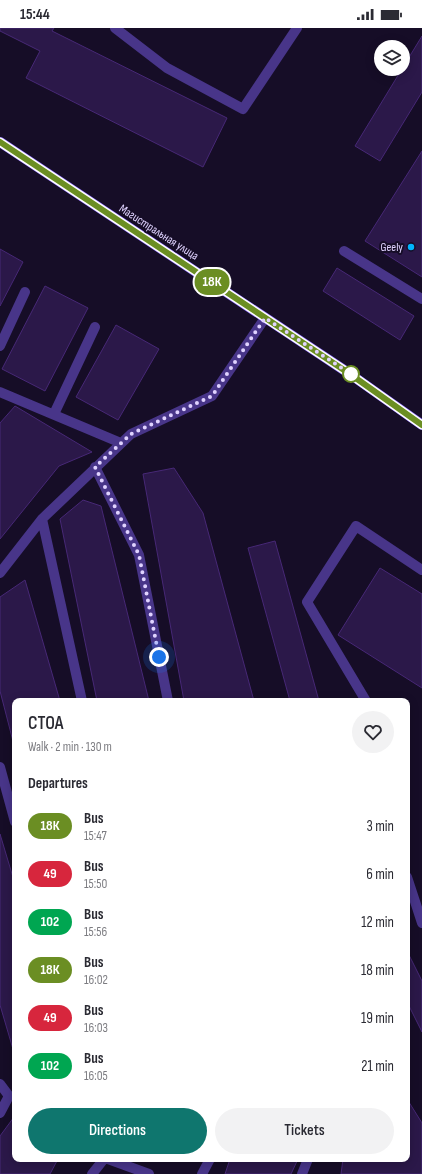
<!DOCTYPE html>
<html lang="en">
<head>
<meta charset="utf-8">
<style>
  body { margin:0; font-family:"Sofia Sans Condensed",sans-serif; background:#f2f2f3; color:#2b2b33; height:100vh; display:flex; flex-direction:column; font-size:15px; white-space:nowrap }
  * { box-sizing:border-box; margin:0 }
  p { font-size:13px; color:#7c7c81 }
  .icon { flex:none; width:22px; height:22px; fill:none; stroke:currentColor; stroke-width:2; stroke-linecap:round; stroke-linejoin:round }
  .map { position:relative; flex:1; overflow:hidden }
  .drawer { position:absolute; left:12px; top:670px; width:398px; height:464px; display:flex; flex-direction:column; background:#fff; border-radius:8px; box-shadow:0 2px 10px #0003 }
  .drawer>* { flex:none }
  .badge { padding:0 8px; border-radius:13px; font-size:14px; line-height:26px }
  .fabs { position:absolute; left:374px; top:12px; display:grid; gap:8px }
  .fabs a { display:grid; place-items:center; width:36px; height:36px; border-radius:50%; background:#fff; box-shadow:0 2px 10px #0003; font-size:20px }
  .you { position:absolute; width:20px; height:20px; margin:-10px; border:3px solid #fff; border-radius:50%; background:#1a73e8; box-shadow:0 0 0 6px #1a73e833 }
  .map>.badge { position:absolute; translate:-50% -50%; box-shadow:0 0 0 2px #fff }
  h2 { padding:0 16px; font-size:15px; line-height:36px }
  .round { display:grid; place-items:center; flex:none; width:42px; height:42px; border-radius:21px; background:#f2f2f3 }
  .head { display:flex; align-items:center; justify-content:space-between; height:68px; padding:0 16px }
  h1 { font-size:19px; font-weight:600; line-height:30px }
  .cta { display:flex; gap:8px; margin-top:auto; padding:8px 16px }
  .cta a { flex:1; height:46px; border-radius:24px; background:#0f766e; color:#fff; font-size:16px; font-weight:600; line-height:46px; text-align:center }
  .cta a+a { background:#f2f2f3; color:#2b2b33 }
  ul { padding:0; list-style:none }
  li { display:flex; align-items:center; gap:12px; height:48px; padding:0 16px }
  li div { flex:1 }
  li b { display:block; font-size:15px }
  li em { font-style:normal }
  li .badge { min-width:44px; font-weight:700; text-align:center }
  .status { display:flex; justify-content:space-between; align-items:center; height:28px; padding:0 20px; background:#fff; direction:ltr }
  .status svg { height:11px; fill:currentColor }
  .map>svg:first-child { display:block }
</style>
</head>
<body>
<div class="status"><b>15:44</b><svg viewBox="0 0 49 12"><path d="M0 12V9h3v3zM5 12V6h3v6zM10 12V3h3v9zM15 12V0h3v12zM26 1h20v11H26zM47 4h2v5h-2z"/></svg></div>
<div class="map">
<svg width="422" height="1146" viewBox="0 0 422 1146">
  <rect width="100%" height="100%" fill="#160d27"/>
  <path fill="#2b1849" stroke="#472876" d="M0,0H54L52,3L227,90L203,139L26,50L40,23L0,3Z
    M422,8V64L380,133L355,118Z
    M422,123V249L365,213Z
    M0,221L23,234L0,278Z
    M337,240L414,288L400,312L323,263Z
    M45,258L88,280L45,363L2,341Z
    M116,297L159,321L118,392L76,369Z
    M15,378L92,424L59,438L0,511V395Z
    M174,440L203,485L254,673H184L143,446Z
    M83,472L101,478L149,673H97L60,491Z
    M275,513L319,673H290L248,520Z
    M380,540L422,566V660L338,607Z
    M25,552L60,673H15V721L0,663V569Z
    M0,806L15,856V1028L0,977Z
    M408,925L422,953V1004L407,974Z
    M407,1071L422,1095V1146H341L343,1131H407Z
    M14,1089L15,1131H58L50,1146H0V1108Z
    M230,1131H298L291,1146H225Z"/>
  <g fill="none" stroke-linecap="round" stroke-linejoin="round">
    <path stroke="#483589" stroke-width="10" d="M115,0L167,40L243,81L297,0
      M344,223L422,271
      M0,318L25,264
      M0,364L121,415
      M54,386L95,299
      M95,439L139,527L168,673
      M42,491L82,673
      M0,545L42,491L131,406L212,368L265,290
      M366,673L307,574L356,498L422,542
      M0,739L15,794
      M407,849L422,895
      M0,1056L9,1068L0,1085
      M108,1131L149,1146
      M92,1146L104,1131
      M202,1146L210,1131
      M302,1146L308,1131"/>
    <path stroke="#8a6aff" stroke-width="10" d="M0,114L350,346L422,397"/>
  </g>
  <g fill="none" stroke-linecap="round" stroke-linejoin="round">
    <defs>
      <path id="line" d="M0,114L350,346L422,397"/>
    </defs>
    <use href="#line" stroke="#fff" stroke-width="9"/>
    <use href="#line" stroke="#6b8e23" stroke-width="6"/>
    <path stroke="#e0d3ff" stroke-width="4" stroke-dasharray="0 7.2" d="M159,629L139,527L95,439L131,406L212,368L265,290L351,346"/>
  </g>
  <circle fill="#00b4fe" stroke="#160d27" stroke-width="1.5" cx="411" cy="219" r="4"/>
  <circle fill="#fff" stroke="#6b8e23" stroke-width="2" cx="351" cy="346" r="8"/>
  <g text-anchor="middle" stroke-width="4" stroke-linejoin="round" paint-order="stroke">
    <g font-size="12" fill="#e0d3ff" stroke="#160d27">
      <text transform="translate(159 204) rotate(33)" y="4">Магистральная улица</text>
    </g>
    <g font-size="12" fill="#e0d3ff" stroke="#160d27" text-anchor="end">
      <text x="403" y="223">Geely</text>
    </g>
  </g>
</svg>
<div class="fabs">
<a><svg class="icon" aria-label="layers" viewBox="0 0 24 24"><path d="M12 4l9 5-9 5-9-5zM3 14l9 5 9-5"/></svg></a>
</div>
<div class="you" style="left:159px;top:629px"></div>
<b class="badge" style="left:212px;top:254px;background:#6b8e23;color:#fff">18К</b>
<section class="drawer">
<div class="head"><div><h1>СТОА</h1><p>Walk · 2 min · 130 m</p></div><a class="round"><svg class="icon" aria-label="heart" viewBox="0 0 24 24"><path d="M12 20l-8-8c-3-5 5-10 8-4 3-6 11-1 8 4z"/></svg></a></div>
<h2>Departures</h2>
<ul>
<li><span class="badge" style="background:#6b8e23;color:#fff">18К</span><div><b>Bus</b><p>15:47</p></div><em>3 min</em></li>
<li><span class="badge" style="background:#d7263d;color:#fff">49</span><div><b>Bus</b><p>15:50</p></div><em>6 min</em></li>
<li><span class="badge" style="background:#00a651;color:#fff">102</span><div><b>Bus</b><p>15:56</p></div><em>12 min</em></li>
<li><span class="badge" style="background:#6b8e23;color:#fff">18К</span><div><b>Bus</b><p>16:02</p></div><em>18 min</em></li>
<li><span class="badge" style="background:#d7263d;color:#fff">49</span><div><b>Bus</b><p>16:03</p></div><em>19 min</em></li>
<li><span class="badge" style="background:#00a651;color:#fff">102</span><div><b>Bus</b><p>16:05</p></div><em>21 min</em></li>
</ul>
<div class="cta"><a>Directions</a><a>Tickets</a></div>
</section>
</div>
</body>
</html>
